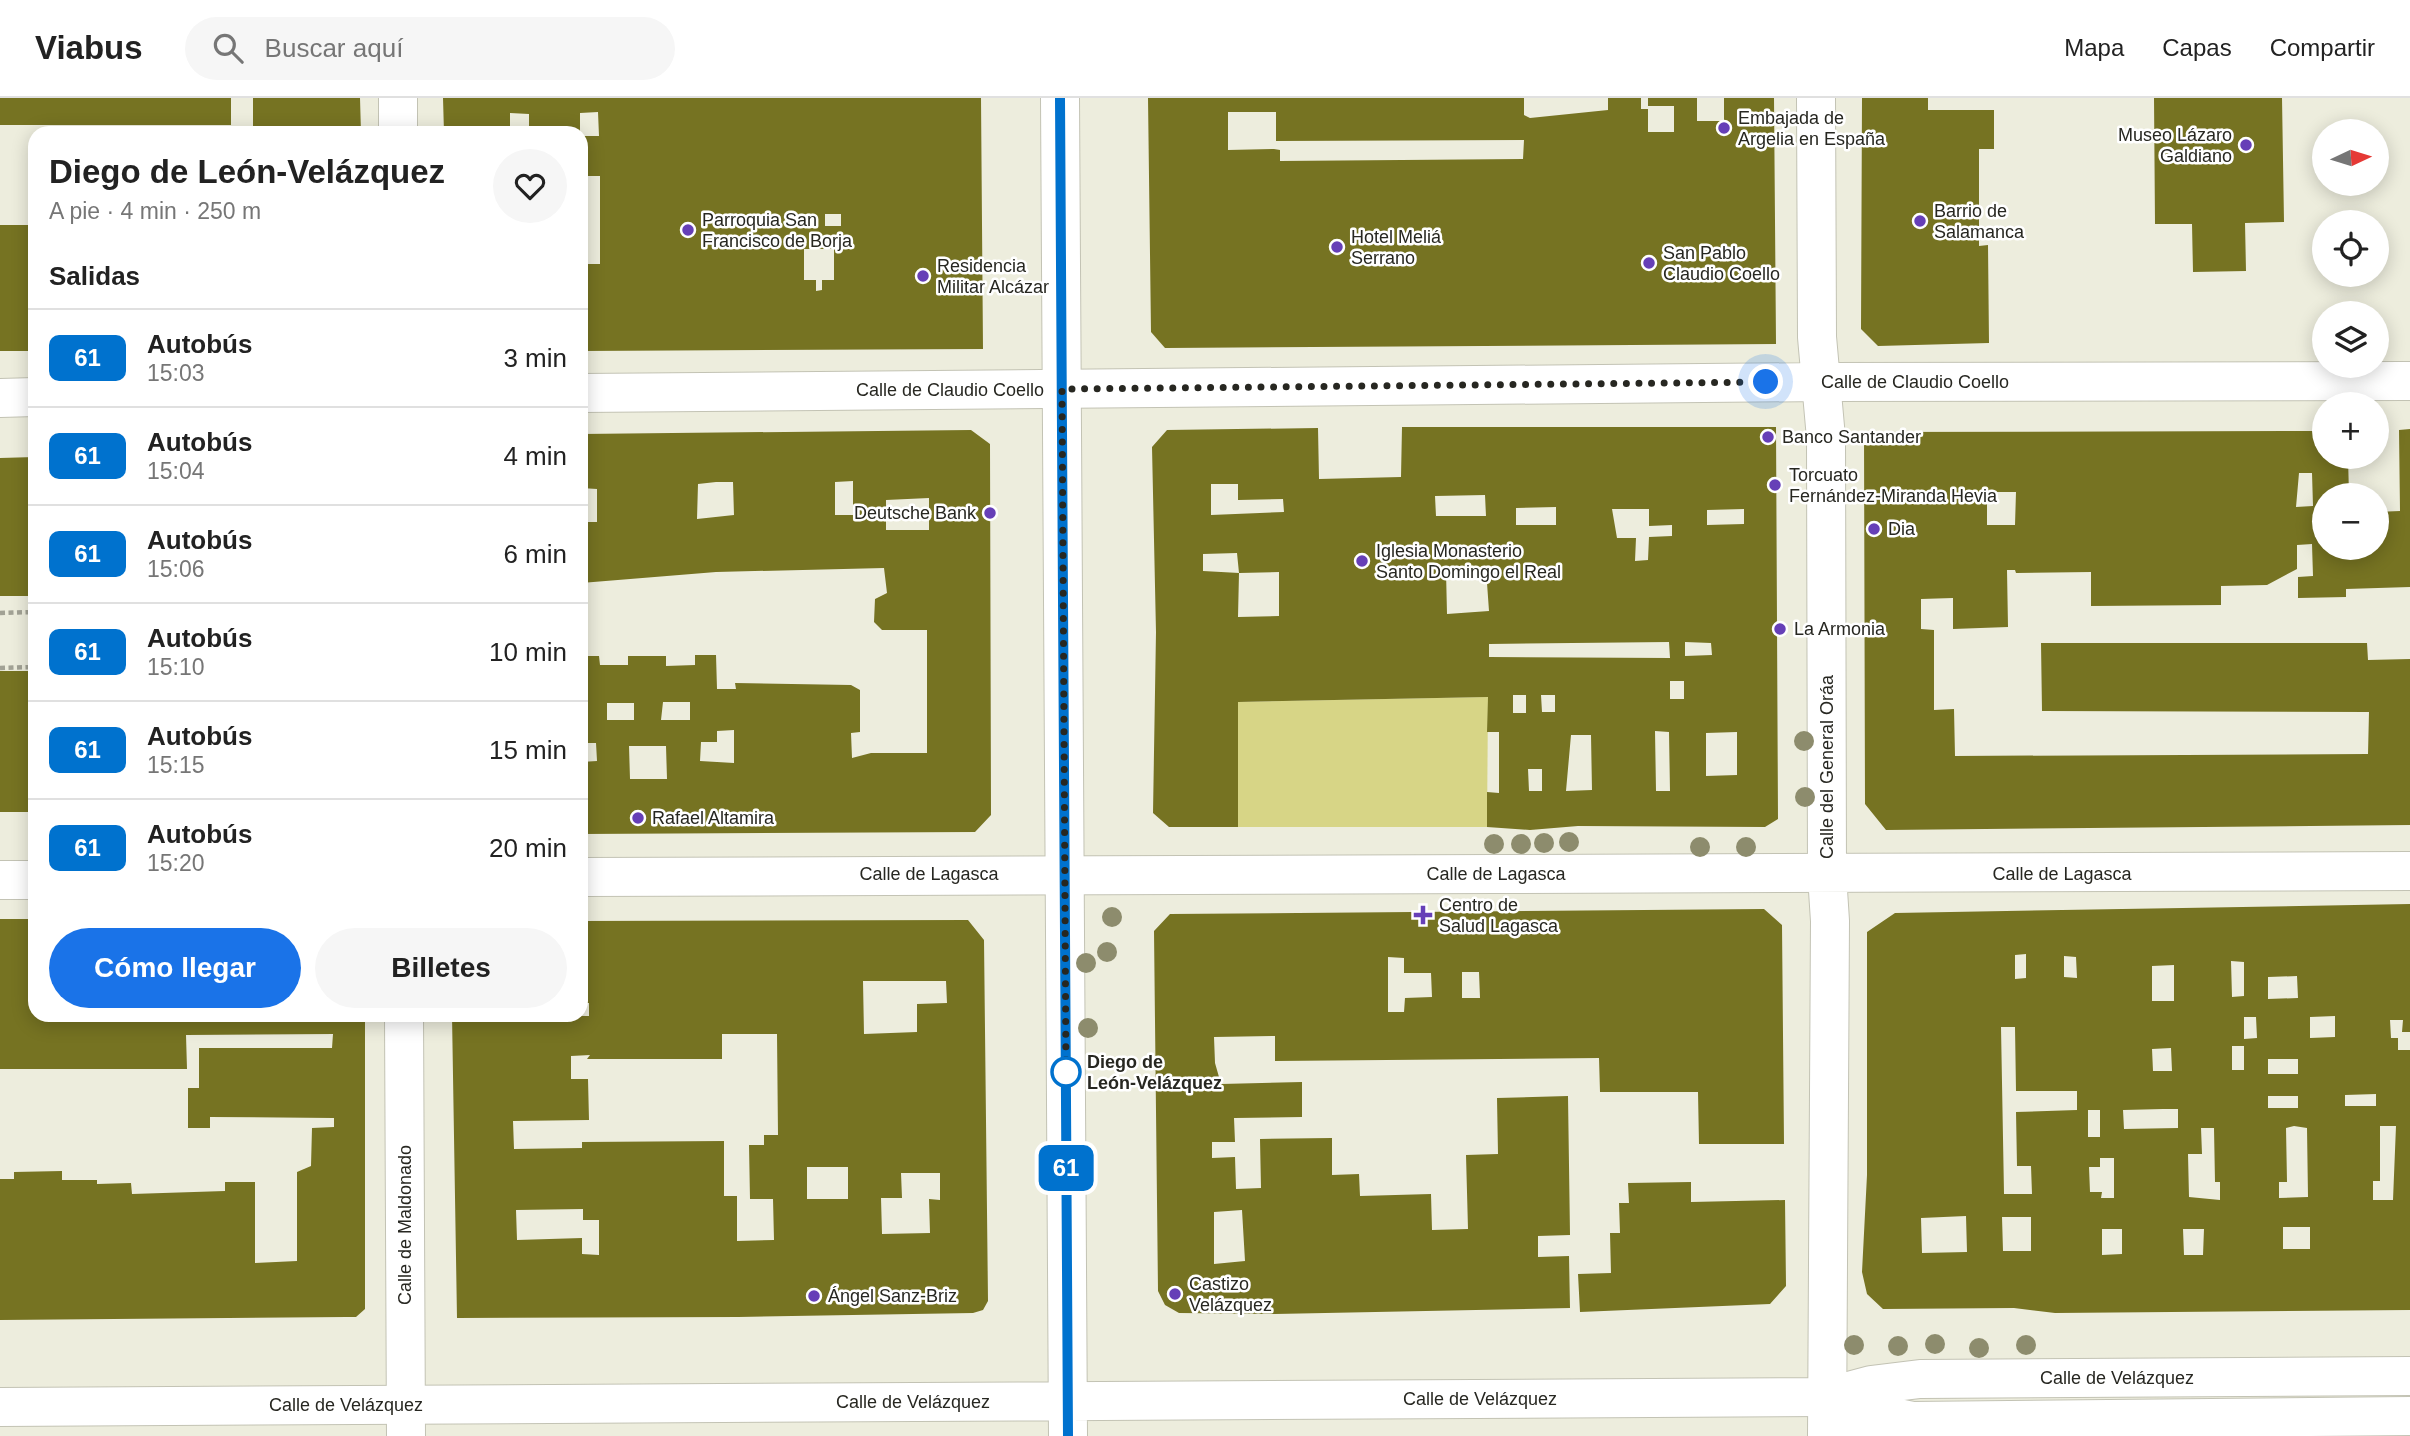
<!DOCTYPE html>
<html lang="es">
<head>
<meta charset="utf-8">
<style>
  body { margin:0; font-family:Helvetica,sans-serif; background:#f6f6f6; color:#222; height:100vh; display:flex; flex-direction:column; font-size:26px; white-space:nowrap }
  * { box-sizing:border-box; margin:0 }
  p { font-size:23px; color:#767676 }
  .icon { flex:none; width:38px; height:38px; fill:none; stroke:currentColor; stroke-width:2; stroke-linecap:round; stroke-linejoin:round }
  .map { position:relative; flex:1; overflow:hidden }
  .drawer { position:absolute; left:28px; top:28px; width:560px; height:896px; display:flex; flex-direction:column; background:#fff; border-radius:21px; box-shadow:0 4px 18px #0003 }
  .drawer>* { flex:none }
  .badge { padding:0 14px; border-radius:10px; font-size:24px; line-height:46px }
  .needle { width:46px; rotate:86deg }
  .buttons { position:absolute; left:2312px; top:21px; display:grid; gap:14px }
  .buttons a { display:grid; place-items:center; width:77px; height:77px; border-radius:50%; background:#fff; box-shadow:0 4px 18px #0003; font-size:35px }
  .you { position:absolute; width:35px; height:35px; margin:-18px; border:5px solid #fff; border-radius:50%; background:#1a73e8; box-shadow:0 0 0 10px #1a73e833 }
  .map>.badge { position:absolute; translate:-50% -50%; box-shadow:0 0 0 4px #fff }
  h2 { padding:0 21px; font-size:26px; line-height:63px }
  .round { display:grid; place-items:center; flex:none; width:74px; height:74px; border-radius:37px; background:#f6f6f6 }
  .summary { display:flex; align-items:center; justify-content:space-between; height:119px; padding:0 21px }
  h1 { font-size:33px; font-weight:600; line-height:52px }
  .button { display:flex; gap:14px; margin-top:auto; padding:14px 21px }
  .button a { flex:1; height:80px; border-radius:42px; background:#1a73e8; color:#fff; font-size:28px; font-weight:600; line-height:80px; text-align:center }
  .button a+a { background:#f6f6f6; color:#222 }
  ul { padding:0; list-style:none }
  li { display:flex; align-items:center; gap:21px; height:98px; padding:0 21px; border-top:2px solid #e0e0e0 }
  li div { flex:1 }
  li b { display:block; font-size:26px }
  li em { font-style:normal }
  li .badge { min-width:77px; font-weight:700; text-align:center }
  header { display:flex; align-items:center; gap:42px; box-sizing:border-box; height:98px; padding:0 35px; background:#fff; border-bottom:2px solid #e0e0e0 }
  header strong { font-size:33px }
  nav { display:flex; gap:38px; margin-inline-start:auto; font-size:24px }
  .search { width:490px; height:63px; background:#f6f6f6; display:flex; align-items:center; gap:18px; box-sizing:border-box; padding:0 24px; border-radius:38px; color:#767676; font-size:26px }
  .map>svg:first-child { display:block }
</style>
</head>
<body>
<header>
<strong>Viabus</strong>
<div class="search"><svg class="icon" aria-label="search" viewBox="0 0 24 24"><circle cx="10" cy="10" r="6"/><path d="M15 15l6 6"/></svg>Buscar aquí</div>
<nav><a>Mapa</a><a>Capas</a><a>Compartir</a></nav>
</header>
<div class="map">
<svg width="2410" height="1338" viewBox="0 0 2410 1338">
  <rect width="100%" height="100%" fill="#ededdd"/>
  <path fill="#d7d586" d="M1488,599L1487,729H1238V604Z"/>
  <path fill="#767322" fill-rule="evenodd" d="M0,0H231V27H0Z
    M253,0H360L361,35H253Z
    M443,0H981L983,251L581,253V166H600V78H581V38H599L598,14L580,15V35H529V16L510,15V35H444ZM809,116V128H795V117ZM825,116H841V128H825ZM804,151H834V182H822V192L816,193V182H804Z
    M1148,0H1524V17L1530,20L1608,12V0H1641V11H1648V34H1674V8H1648V0H1697V23H1724V0H1774L1776,246L1165,250L1151,234ZM1228,14H1276V43L1524,42L1523,61L1280,63V52L1274,51L1228,52Z
    M1862,0H1928V12H1994V51H1979V148L1988,147L1989,245L1878,248L1861,231Z
    M2154,0H2282L2284,124L2245,125L2246,173L2193,174L2192,126H2155Z
    M0,127H35V253H0Z
    M1402,329H1776L1778,721L1765,729L1578,728L1530,732L1487,729V694L1499,695V634H1487L1488,599L1238,604V729H1169L1153,715L1156,534L1152,349L1167,332L1318,330L1319,381L1401,379ZM1211,386H1238V402L1283,401L1284,414L1211,417ZM1485,397L1486,418H1436L1435,398ZM1556,409V427H1516V410ZM1612,411H1649V428L1672,427V438L1649,439L1648,462L1635,463L1636,440H1617ZM1744,411V426L1707,427V412ZM1237,455L1239,475L1203,473V456ZM1486,471L1489,513L1447,516L1446,473ZM1279,474V518L1238,519L1239,475ZM1669,544L1670,560L1489,559V546ZM1685,544L1711,545L1712,557L1685,558ZM1670,583H1684V601H1670ZM1513,597H1526V615H1513ZM1541,597H1555V614H1542ZM1655,633L1669,634L1670,693H1656ZM1737,634V677L1706,678V635ZM1571,637H1591L1592,692L1566,693ZM1528,671H1542V693H1529Z
    M2410,331V489L2346,491V499L2298,500V479L2313,478L2312,446L2297,447V471L2267,487L2221,488V507L2091,508V474L2016,475L2015,472H2007L2008,529L1953,531V500L1921,501V531L1934,532V612L1954,611L1955,658L2368,656L2369,614L2042,613L2041,545H2367L2368,562L2410,561V727L1886,732L1865,706L1864,334L2324,333V359H2348L2349,397H2324V450H2376V414L2400,413L2399,332ZM2299,375H2312L2313,408L2296,409ZM1987,394H2016L2015,427H1987Z
    M971,332L990,346L991,717L975,734L581,736V664L597,663L596,645H581V558H599L600,567H628V558H666V568L695,567V557H716L717,591H736L735,585L851,587L860,592V634L851,635L852,660L871,655H927V532H882L874,524L875,501L887,495L884,470L716,474L581,485V424H597V391L581,390V336ZM853,383V417H835V384ZM716,384H733L734,417L697,421L698,386ZM929,400V432H886V402ZM663,604H690V622H661ZM607,605H634V622H607ZM734,632V665L700,663L701,644H717V633ZM629,648H666L667,681H630Z
    M35,359V498H0V360Z
    M0,573H35V714H0Z
    M2410,806V934H2402L2403,922H2390L2391,940H2398V952H2410V1212L2055,1215L2014,1210L1883,1211L1867,1196L1862,1174L1867,1077V834L1895,815ZM2026,856V880L2015,881V857ZM2064,858L2076,859L2077,880L2064,879ZM2231,863L2244,864V898L2232,899ZM2174,867V903H2152V868ZM2297,878L2298,900L2268,901V879ZM2335,918V939L2310,940V919ZM2244,919H2256L2257,940L2244,941ZM2001,929H2015L2016,993H2077V1012L2016,1014L2017,1068H2031L2032,1096H2004ZM2232,948H2244V972H2232ZM2171,950L2172,973H2153L2152,951ZM2268,961H2298V976H2268ZM2376,996V1008H2345V997ZM2268,998H2298V1010H2268ZM2163,1011H2178V1030L2124,1031L2123,1012ZM2088,1012H2100V1039H2088ZM2294,1028L2307,1030L2308,1099L2279,1100V1084H2287L2286,1030ZM2380,1028H2396L2393,1102H2373V1083H2380ZM2201,1030H2214L2215,1084H2220V1102L2189,1099L2188,1056H2202ZM2100,1060H2114V1100H2101L2102,1094H2090L2089,1069H2100ZM1966,1118L1967,1154L1922,1155L1921,1120ZM2002,1119H2031V1153H2003ZM2283,1129H2310V1151H2283ZM2102,1131H2122V1156L2102,1157ZM2183,1131H2204L2203,1157H2184Z
    M1764,811L1782,827L1784,1046H1699L1698,994H1600L1599,960L1275,963V938L1214,939L1215,965L1221,986L1302,984V1019L1234,1020L1235,1044H1212V1060L1235,1059L1236,1091L1261,1090L1260,1041L1332,1040V1077L1359,1076L1360,1098L1431,1096L1432,1132L1468,1131L1466,1057L1498,1056L1497,1000L1568,998L1570,1137L1538,1138V1159L1569,1158L1570,1210L1275,1216L1179,1215L1165,1207L1158,1193L1154,833L1170,816ZM1388,859L1404,860V875H1431L1432,899L1405,900L1404,914H1388ZM1462,874H1479L1480,900H1462ZM1242,1112L1245,1163L1214,1166V1114Z
    M0,821H35V879L31,880V913H35V917H365V1211L356,1219H346L0,1222V1081H14V1074L62,1073V1082H97V1086L131,1085L132,1096L225,1093V1084H255V1165L297,1163V1074L311,1068L312,1030L334,1029V1020L210,1019V1030H188V990H199V950H332L333,936L186,937L187,971H0Z
    M968,822L984,842L988,1203L983,1212L973,1215L738,1219L457,1220L452,917L589,918V905H581V823ZM863,883H946L947,905L917,906V934L864,936ZM722,936H777L778,1037H764V1047H749L750,1101H773L774,1142L737,1143V1098H724V1043L582,1044V1050L514,1051L513,1023L589,1022L588,981H571V958L590,957L587,961H722ZM807,1069H848V1101H807ZM901,1075H940V1102L929,1101L930,1135L882,1136L881,1100H902ZM583,1111V1122H599V1157L582,1156V1140L517,1142L516,1112Z
    M1691,1084V1104L1785,1102L1786,1188L1770,1206L1580,1214L1578,1176L1611,1175L1610,1135H1620L1619,1105H1629L1628,1085Z"/>
  <g fill="none" stroke-linecap="round" stroke-linejoin="round">
    <defs>
      <path id="street" d="M398,0V35
        M1816,0L1817,239L1826,340L1827,777L1830,823L1827,1338
        M581,295L1822,284L2410,283
        M0,300L35,299
        M581,779C1191,775 1800,777 2410,773
        M0,782H35
        M404,917L406,1338
        M1826,1299C1842,1315 1856,1333 1879,1338"/>
      <path id="secondary" d="M1060,0L1068,1338
        M0,1309L1826,1299L1871,1287L1920,1281L2410,1278"/>
      <path id="highway" d="M1826,1299L1865,1313L1913,1323L2410,1318"/>
    </defs>
    <use href="#street" stroke="#c3c3b4" stroke-width="40"/>
    <use href="#secondary" stroke="#c3c3b4" stroke-width="40"/>
    <use href="#highway" stroke="#c3c3b4" stroke-width="40"/>
    <path stroke="#a2a295" stroke-width="4.5" stroke-dasharray="5 3.5" stroke-linecap="butt" d="M0,515L35,514
      M0,570L35,569"/>
    <use href="#street" stroke="#fff" stroke-width="38"/>
    <use href="#secondary" stroke="#fff" stroke-width="38"/>
    <use href="#highway" stroke="#fff" stroke-width="38"/>
  </g>
  <g fill="#8d8c6d">
    <circle cx="1804" cy="643" r="10"/>
    <circle cx="1805" cy="699" r="10"/>
    <circle cx="1569" cy="744" r="10"/>
    <circle cx="1544" cy="745" r="10"/>
    <circle cx="1494" cy="746" r="10"/>
    <circle cx="1521" cy="746" r="10"/>
    <circle cx="1700" cy="749" r="10"/>
    <circle cx="1746" cy="749" r="10"/>
    <circle cx="1112" cy="819" r="10"/>
    <circle cx="1107" cy="854" r="10"/>
    <circle cx="1086" cy="865" r="10"/>
    <circle cx="1088" cy="930" r="10"/>
    <circle cx="1935" cy="1246" r="10"/>
    <circle cx="1854" cy="1247" r="10"/>
    <circle cx="2026" cy="1247" r="10"/>
    <circle cx="1898" cy="1248" r="10"/>
    <circle cx="1979" cy="1250" r="10"/>
  </g>
  <g fill="none" stroke-linecap="round" stroke-linejoin="round">
    <defs>
      <path id="line" d="M1060,0L1068,1338"/>
    </defs>
    <use href="#line" stroke="#fff" stroke-width="16"/>
    <use href="#line" stroke="#0072ce" stroke-width="10"/>
    <path stroke="#272721" stroke-width="7" stroke-dasharray="0 12.6" d="M1066,974L1062,291L1766,284"/>
  </g>
  <g fill="#663fb7" stroke="#fff" stroke-width="2.5">
    <circle cx="1724" cy="30" r="7"/>
    <circle cx="2246" cy="47" r="7"/>
    <circle cx="1920" cy="123" r="7"/>
    <circle cx="688" cy="132" r="7"/>
    <circle cx="1337" cy="149" r="7"/>
    <circle cx="1649" cy="165" r="7"/>
    <circle cx="923" cy="178" r="7"/>
    <circle cx="1768" cy="339" r="7"/>
    <circle cx="1775" cy="387" r="7"/>
    <circle cx="990" cy="415" r="7"/>
    <circle cx="1874" cy="431" r="7"/>
    <circle cx="1362" cy="463" r="7"/>
    <circle cx="1780" cy="531" r="7"/>
    <circle cx="638" cy="720" r="7"/>
    <path d="M1419.5 806.5h7v7h7v7h-7v7h-7v-7h-7v-7h7z"/>
    <circle cx="1175" cy="1196" r="7"/>
    <circle cx="814" cy="1198" r="7"/>
  </g>
  <circle fill="#fff" stroke="#0072ce" stroke-width="3.5" cx="1066" cy="974" r="14"/>
  <g text-anchor="middle" stroke-width="5" stroke-linejoin="round" paint-order="stroke">
    <g font-size="18" fill="#272721" stroke="#fff" text-anchor="start">
      <text x="1738" y="26">Embajada de<tspan x="1738" dy="21">Argelia en España</tspan></text>
      <text x="2232" y="43" text-anchor="end">Museo Lázaro<tspan x="2232" dy="21">Galdiano</tspan></text>
      <text x="1934" y="119">Barrio de<tspan x="1934" dy="21">Salamanca</tspan></text>
      <text x="702" y="128">Parroquia San<tspan x="702" dy="21">Francisco de Borja</tspan></text>
      <text x="1351" y="145">Hotel Meliá<tspan x="1351" dy="21">Serrano</tspan></text>
      <text x="1663" y="161">San Pablo<tspan x="1663" dy="21">Claudio Coello</tspan></text>
      <text x="937" y="174">Residencia<tspan x="937" dy="21">Militar Alcázar</tspan></text>
      <text x="1782" y="345">Banco Santander</text>
      <text x="1789" y="383">Torcuato<tspan x="1789" dy="21">Fernández-Miranda Hevia</tspan></text>
      <text x="976" y="421" text-anchor="end">Deutsche Bank</text>
      <text x="1888" y="437">Dia</text>
      <text x="1376" y="459">Iglesia Monasterio<tspan x="1376" dy="21">Santo Domingo el Real</tspan></text>
      <text x="1794" y="537">La Armonia</text>
      <text x="652" y="726">Rafael Altamira</text>
      <text x="1439" y="813">Centro de<tspan x="1439" dy="21">Salud Lagasca</tspan></text>
      <text x="1189" y="1192">Castizo<tspan x="1189" dy="21">Velázquez</tspan></text>
      <text x="828" y="1204">Ángel Sanz-Briz</text>
    </g>
    <g font-size="18" fill="#272721" stroke="#fff">
      <text x="1915" y="290">Calle de Claudio Coello</text>
      <text x="950" y="298">Calle de Claudio Coello</text>
      <text transform="translate(1827 669) rotate(-90)" y="6">Calle del General Oráa</text>
      <text x="929" y="782">Calle de Lagasca</text>
      <text x="1496" y="782">Calle de Lagasca</text>
      <text x="2062" y="782">Calle de Lagasca</text>
      <text transform="translate(405 1127) rotate(-90)" y="6">Calle de Maldonado</text>
      <text x="2117" y="1286">Calle de Velázquez</text>
      <text x="1480" y="1307">Calle de Velázquez</text>
      <text x="913" y="1310">Calle de Velázquez</text>
      <text x="346" y="1313">Calle de Velázquez</text>
    </g>
    <g font-size="18" font-weight="bold" fill="#272721" stroke="#fff" text-anchor="start">
      <text x="1087" y="970">Diego de<tspan x="1087" dy="21">León-Velázquez</tspan></text>
    </g>
  </g>
</svg>
<div class="buttons">
<a><svg class="needle" viewBox="-14 -14 28 28"><path d="M0-13l5 13h-10z" fill="#e53935"/><path d="M0 13l5-13h-10z" fill="#767676"/></svg></a>
<a><svg class="icon" aria-label="locate" viewBox="0 0 24 24"><circle cx="12" cy="12" r="6"/><path d="M12 2v4M12 18v4M2 12h4M18 12h4"/></svg></a>
<a><svg class="icon" aria-label="layers" viewBox="0 0 24 24"><path d="M12 4l9 5-9 5-9-5zM3 14l9 5 9-5"/></svg></a>
<a>+</a>
<a>−</a>
</div>
<div class="you" style="left:1766px;top:284px"></div>
<b class="badge" style="left:1066px;top:1070px;background:#0072ce;color:#fff">61</b>
<section class="drawer">
<div class="summary"><div><h1>Diego de León-Velázquez</h1><p>A pie · 4 min · 250 m</p></div><a class="round"><svg class="icon" aria-label="heart" viewBox="0 0 24 24"><path d="M12 20l-8-8c-3-5 5-10 8-4 3-6 11-1 8 4z"/></svg></a></div>
<h2>Salidas</h2>
<ul>
<li><span class="badge" style="background:#0072ce;color:#fff">61</span><div><b>Autobús</b><p>15:03</p></div><em>3 min</em></li>
<li><span class="badge" style="background:#0072ce;color:#fff">61</span><div><b>Autobús</b><p>15:04</p></div><em>4 min</em></li>
<li><span class="badge" style="background:#0072ce;color:#fff">61</span><div><b>Autobús</b><p>15:06</p></div><em>6 min</em></li>
<li><span class="badge" style="background:#0072ce;color:#fff">61</span><div><b>Autobús</b><p>15:10</p></div><em>10 min</em></li>
<li><span class="badge" style="background:#0072ce;color:#fff">61</span><div><b>Autobús</b><p>15:15</p></div><em>15 min</em></li>
<li><span class="badge" style="background:#0072ce;color:#fff">61</span><div><b>Autobús</b><p>15:20</p></div><em>20 min</em></li>
</ul>
<div class="button"><a>Cómo llegar</a><a>Billetes</a></div>
</section>
</div>
</body>
</html>
